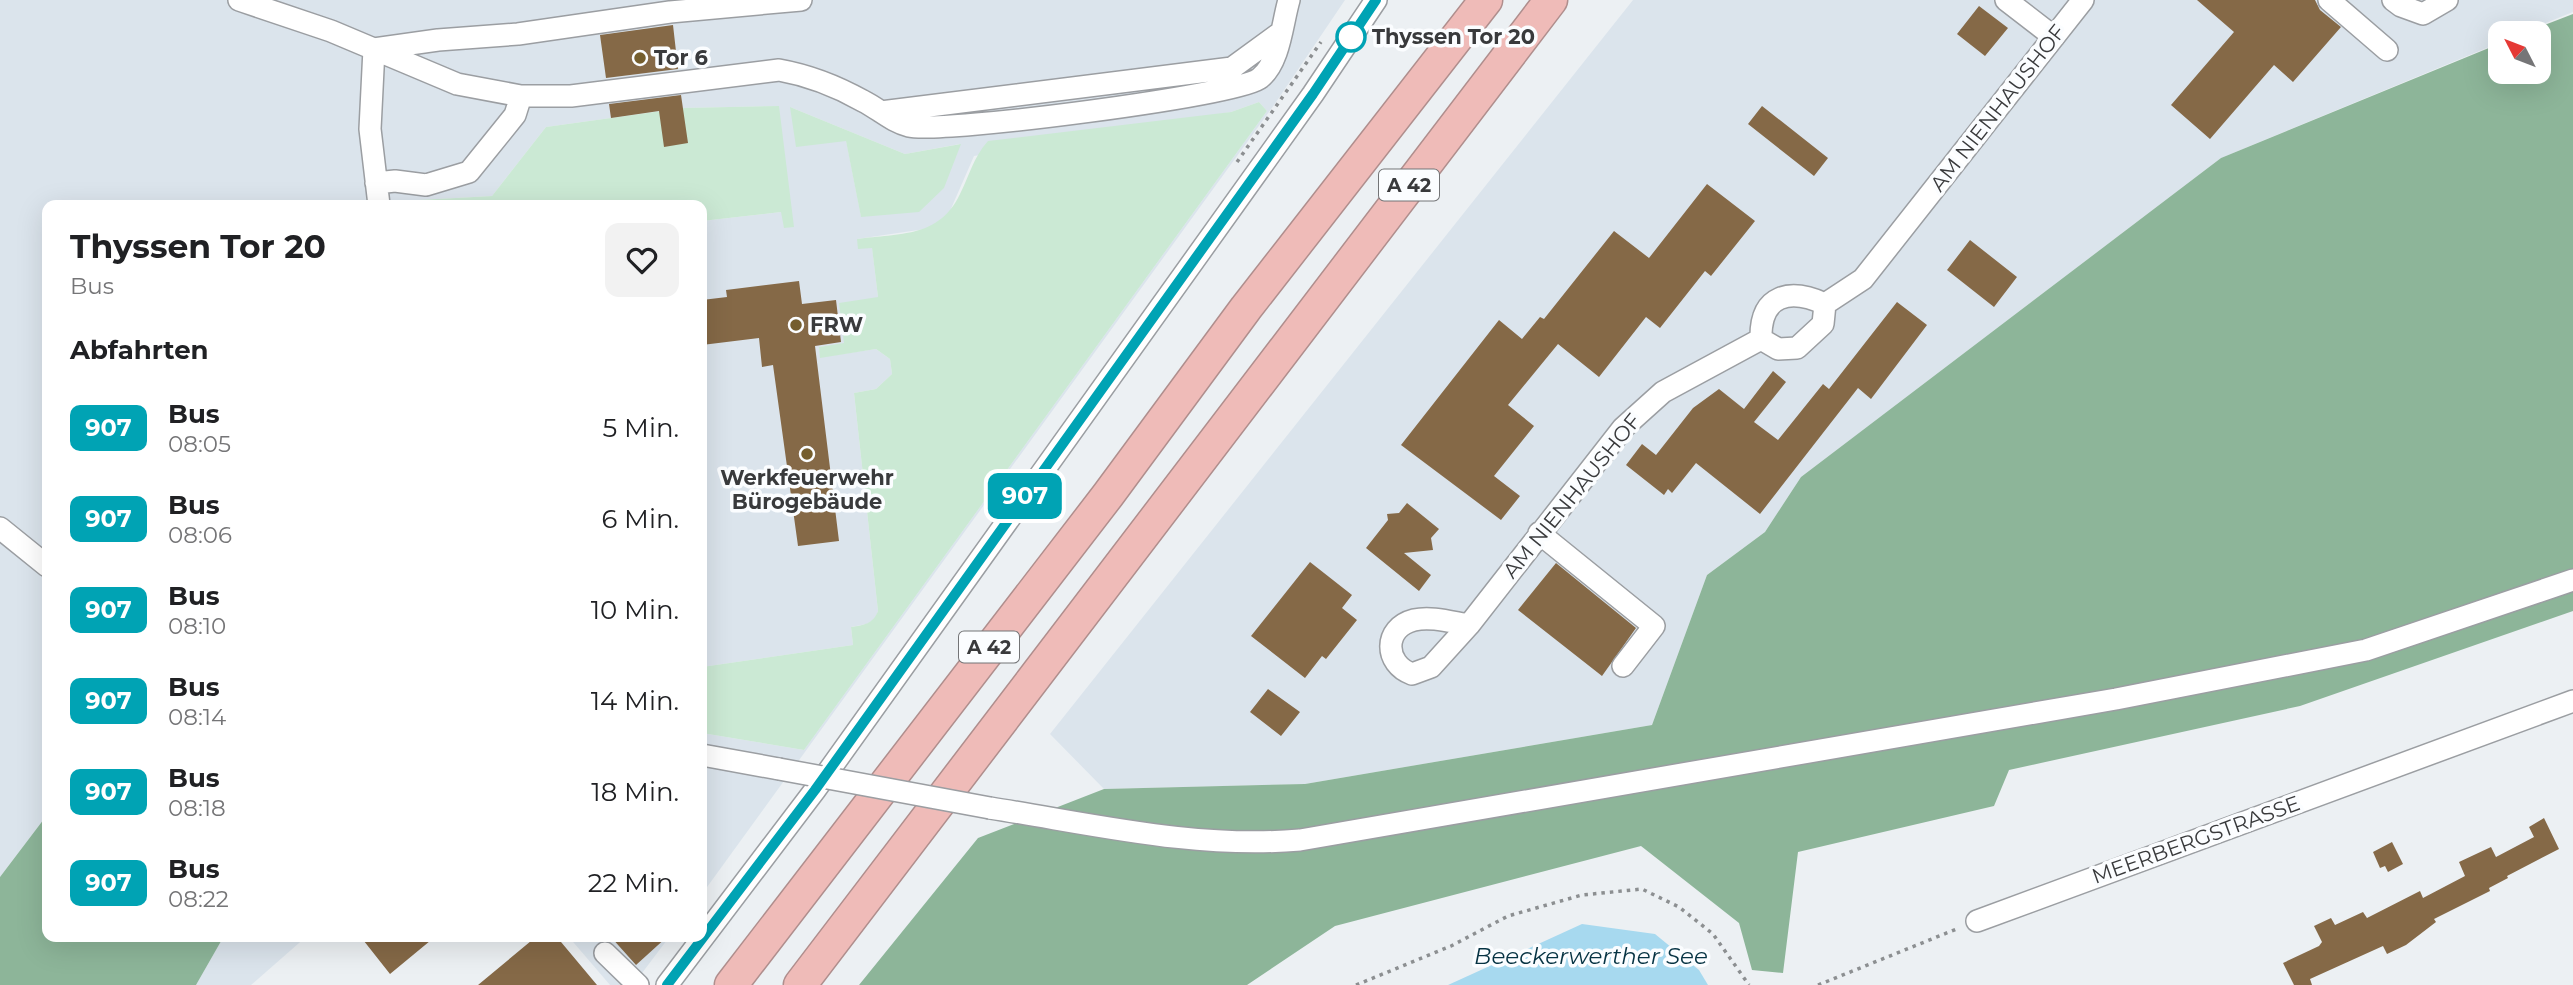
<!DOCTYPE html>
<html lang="de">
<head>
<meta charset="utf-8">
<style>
  body { margin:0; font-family:Montserrat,sans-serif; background:#f2f2f2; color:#202124; height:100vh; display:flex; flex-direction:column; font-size:26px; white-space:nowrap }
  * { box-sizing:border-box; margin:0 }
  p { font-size:23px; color:#757577 }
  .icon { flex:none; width:38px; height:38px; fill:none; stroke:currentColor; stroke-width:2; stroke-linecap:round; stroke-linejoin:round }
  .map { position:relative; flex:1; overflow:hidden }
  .sheet { position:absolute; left:42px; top:200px; width:665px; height:742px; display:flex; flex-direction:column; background:#fff; border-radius:14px; box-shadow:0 7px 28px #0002 }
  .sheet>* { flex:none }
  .badge { padding:0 14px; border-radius:10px; font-size:24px; line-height:46px }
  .needle { width:46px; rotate:312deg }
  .controls { position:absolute; left:2488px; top:21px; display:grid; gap:14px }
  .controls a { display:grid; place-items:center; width:63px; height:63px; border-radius:14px; background:#fff; box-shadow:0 7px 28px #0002; font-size:35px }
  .map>.badge { position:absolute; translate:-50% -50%; box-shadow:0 0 0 4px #fff }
  h2 { padding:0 28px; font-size:26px; line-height:63px }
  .round { display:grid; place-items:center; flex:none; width:74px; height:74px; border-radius:14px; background:#f2f2f2 }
  .overview { display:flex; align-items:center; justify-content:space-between; height:119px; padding:0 28px }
  h1 { font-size:33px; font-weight:700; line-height:52px }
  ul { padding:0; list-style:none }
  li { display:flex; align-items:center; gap:21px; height:91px; padding:0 28px }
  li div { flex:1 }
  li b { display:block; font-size:26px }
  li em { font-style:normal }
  li .badge { min-width:77px; font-weight:700; text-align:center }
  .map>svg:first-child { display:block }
</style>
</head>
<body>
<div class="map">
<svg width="2573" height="985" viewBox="0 0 2573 985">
  <rect width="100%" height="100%" fill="#ecf0f3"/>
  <path fill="#dbe4ec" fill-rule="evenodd" d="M0,0H1345L1274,105L702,894V733L804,750L1267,111L1259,102L1231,112L974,156L950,211L932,228L857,239L872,247L878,297L844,344L819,347L821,357L876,349L890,359L892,374L876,389L854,393L878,611L875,619L867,624L851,627L853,645L702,667V221L781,212L779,106L683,108L546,127L492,196L419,200L413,205H47V815L0,877ZM790,107L905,154L960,144L861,216L846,140Z
    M1633,0H2573V12L2521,33H2501V42L2221,158L1801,477L1765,532L1707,575L1652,725L1305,784L1104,789L1050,734Z
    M224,936H307L251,985H196Z
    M568,936H670L633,985H610Z"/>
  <path fill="#cbe9d4" d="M1259,102L1267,111L804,750L702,733V667L853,645L851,627C864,625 873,624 878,611L854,393L876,389L892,374L890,359L876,349L820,358L819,347L844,343L839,303L878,297L872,248L858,249L857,239C900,233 939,238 960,194C970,174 973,158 988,141L1231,112Z
    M779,106L794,227L784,228L781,212L702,221V205H413L419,200L492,196L546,127L683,108Z
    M790,107L905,154L961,144L944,188L919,212L861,217L846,141L796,147Z"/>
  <path fill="#8db599" d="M2573,14V611L2300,706L2009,770L1994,806L1798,852L1783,973L1752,970L1739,923L1641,846L1335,926L1247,985H859L978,838L1104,789L1305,784L1652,725L1707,575L1765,532L1801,477L2221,158L2501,43V72H2539V33H2524Z
    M47,815V936H224L196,985H0V877Z"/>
  <path fill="#a7d9ef" d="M1582,924L1655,934L1699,970L1708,985H1448Z"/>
  <path fill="#856947" d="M2197,0H2315L2320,10L2341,27L2293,82L2274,65L2210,139L2171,105L2234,32Z
    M1979,6L2008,28L1985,56L1957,34Z
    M673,25L678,69L606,78L600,35Z
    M681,95L688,143L664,147L659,111L611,118L609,104Z
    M1762,106L1828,158L1814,176L1748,124Z
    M1707,184L1755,221L1711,276L1705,271L1660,328L1646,317L1599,377L1558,344L1508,405L1534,426L1494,476L1520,496L1501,520L1401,445L1499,320L1522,339L1540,317L1544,319L1614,231L1649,258Z
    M1970,240L2017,277L1994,307L1947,270Z
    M799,281L802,304L836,300L841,342L815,346L839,541L798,546L773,365L762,367L759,338L702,345V300L727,297L726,290Z
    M1897,302L1927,325L1871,399L1858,388L1760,514L1696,463L1672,493L1668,489L1664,495L1626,465L1642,444L1656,455L1693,408L1719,389L1744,409L1773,371L1786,382L1754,422L1778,440L1823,384L1829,389Z
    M1407,503L1439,529L1431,538L1433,550L1404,553L1431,575L1419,591L1366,548L1388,520L1387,514L1399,513Z
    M1310,562L1352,595L1342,608L1357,620L1326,659L1322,656L1305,678L1251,636Z
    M1556,563L1636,628L1602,676L1518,610Z
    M1268,689L1300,712L1281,736L1250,712Z
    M2544,818L2559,849L2507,876L2508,878L2489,888L2490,891L2434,919L2436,922L2406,945L2387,954L2383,946L2310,979L2312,985H2294L2283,963L2319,946L2322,942L2314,926L2331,918L2335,925L2363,912L2367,918L2420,891L2423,898L2465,876L2459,862L2491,847L2496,857L2534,837L2529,827Z
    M2392,842L2403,864L2388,872L2385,866L2380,868L2373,852Z
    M360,936H436L390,974Z
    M537,936H556L597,985H478Z
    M610,936H668L636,965Z"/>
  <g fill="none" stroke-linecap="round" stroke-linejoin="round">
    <defs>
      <path id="minor" d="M239,0L331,31L457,84L521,96H571L779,70C807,75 838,87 863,101C879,109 892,122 909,126C940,134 1240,95 1260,78C1280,62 1282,24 1289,0
        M2006,0L2054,37
        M2329,0L2387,50
        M2393,0L2401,6L2423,14L2447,0
        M374,49L438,40L518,34L670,12L801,0
        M374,49L370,129L379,205
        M881,112L1232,68L1280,33
        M376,183L395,181L426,185L469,172L515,115L521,96
        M1761,339L1778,349L1797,348L1823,324L1825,304
        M0,528L47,566
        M1539,533L1654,626L1623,666
        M1469,625C1451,622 1431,616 1414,620C1383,628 1384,664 1412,674L1431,667L1469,625L1623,428L1663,392L1761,339C1760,294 1790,288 1825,304L1863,279L2083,0
        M702,755L779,769
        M990,808C1093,824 1196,849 1300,840L2116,699L2366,650L2573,580
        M1977,921L2573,701
        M605,953L638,985
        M667,985L815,790L1313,94L1376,0"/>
      <path id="highway" d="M731,985L1108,495L1246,308L1486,0
        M800,985L1551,0"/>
    </defs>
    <use href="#minor" stroke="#9b9ea2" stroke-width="24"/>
    <use href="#highway" stroke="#af8e8d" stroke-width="35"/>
    <path stroke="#8c8f91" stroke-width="3.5" stroke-dasharray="3.5 5" stroke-linecap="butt" d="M1237,162L1321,42
      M1356,985L1451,946L1508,916L1582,895L1642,889L1679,907L1713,934L1749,985
      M1818,985L1959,928"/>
    <use href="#minor" stroke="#fff" stroke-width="21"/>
    <use href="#highway" stroke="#efbbb8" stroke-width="32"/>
    <defs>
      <path id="minor-bridge" d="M779,769L990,808"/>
    </defs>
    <use href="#minor-bridge" stroke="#9b9ea2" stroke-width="24" stroke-linecap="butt"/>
    <use href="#minor-bridge" stroke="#fff" stroke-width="21"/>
  </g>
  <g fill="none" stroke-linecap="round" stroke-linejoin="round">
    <defs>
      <path id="line" d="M667,985L815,790L1313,94L1376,0"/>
    </defs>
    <use href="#line" stroke="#fff" stroke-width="16"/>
    <use href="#line" stroke="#00a3b4" stroke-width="10"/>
  </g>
  <circle fill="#fff" stroke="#00a3b4" stroke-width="3.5" cx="1351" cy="37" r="14"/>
  <g fill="#755e2e" stroke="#fbfdff" stroke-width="2.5">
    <circle cx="640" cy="58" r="7"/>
    <circle cx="796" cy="325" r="7"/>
    <circle cx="807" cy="454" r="7"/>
  </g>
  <g text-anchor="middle" stroke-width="7" stroke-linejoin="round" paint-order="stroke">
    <g fill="#fbfdff" stroke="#737476" stroke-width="2">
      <rect x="1379" y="169.5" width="60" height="31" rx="5"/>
      <rect x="959" y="631.5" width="60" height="31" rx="5"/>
    </g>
    <g font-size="19" font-weight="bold" fill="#393a3c">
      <text x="1409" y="192">A 42</text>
      <text x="989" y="654">A 42</text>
    </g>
    <g font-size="21" font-weight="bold" fill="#393a3c" stroke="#fbfdff" text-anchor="start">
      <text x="1372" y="44">Thyssen Tor 20</text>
    </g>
    <g font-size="21" font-weight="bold" fill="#393a3c" stroke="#fbfdff" text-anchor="start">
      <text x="654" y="65">Tor 6</text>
      <text x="810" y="332">FRW</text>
      <text x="807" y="485" text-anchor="middle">Werkfeuerwehr<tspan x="807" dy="24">Bürogebäude</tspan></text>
    </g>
    <g font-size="21" fill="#393a3c" stroke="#fbfdff">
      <text transform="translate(1998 108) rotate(-52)" y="7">AM NIENHAUSHOF</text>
      <text transform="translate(1572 496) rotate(-51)" y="7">AM NIENHAUSHOF</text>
      <text transform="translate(2196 840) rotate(-20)" y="7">MEERBERGSTRASSE</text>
    </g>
    <g font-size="23" font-style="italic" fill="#063343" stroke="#fbfdff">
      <text x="1591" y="964">Beeckerwerther See</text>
    </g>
  </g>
</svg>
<div class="controls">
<a><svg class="needle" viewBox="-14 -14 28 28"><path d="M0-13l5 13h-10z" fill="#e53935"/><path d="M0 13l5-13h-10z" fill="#757577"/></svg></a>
</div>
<b class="badge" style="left:1025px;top:496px;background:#00a3b4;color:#fff">907</b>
<section class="sheet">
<div class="overview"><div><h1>Thyssen Tor 20</h1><p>Bus</p></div><a class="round"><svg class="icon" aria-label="heart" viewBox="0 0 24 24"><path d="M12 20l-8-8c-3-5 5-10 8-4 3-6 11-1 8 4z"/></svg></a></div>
<h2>Abfahrten</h2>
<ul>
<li><span class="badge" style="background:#00a3b4;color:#fff">907</span><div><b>Bus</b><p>08:05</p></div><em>5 Min.</em></li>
<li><span class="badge" style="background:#00a3b4;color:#fff">907</span><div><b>Bus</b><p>08:06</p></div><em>6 Min.</em></li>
<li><span class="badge" style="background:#00a3b4;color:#fff">907</span><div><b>Bus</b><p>08:10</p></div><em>10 Min.</em></li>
<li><span class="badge" style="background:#00a3b4;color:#fff">907</span><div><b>Bus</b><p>08:14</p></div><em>14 Min.</em></li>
<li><span class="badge" style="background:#00a3b4;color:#fff">907</span><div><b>Bus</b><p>08:18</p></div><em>18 Min.</em></li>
<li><span class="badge" style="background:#00a3b4;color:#fff">907</span><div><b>Bus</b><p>08:22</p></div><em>22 Min.</em></li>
</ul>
</section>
</div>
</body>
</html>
